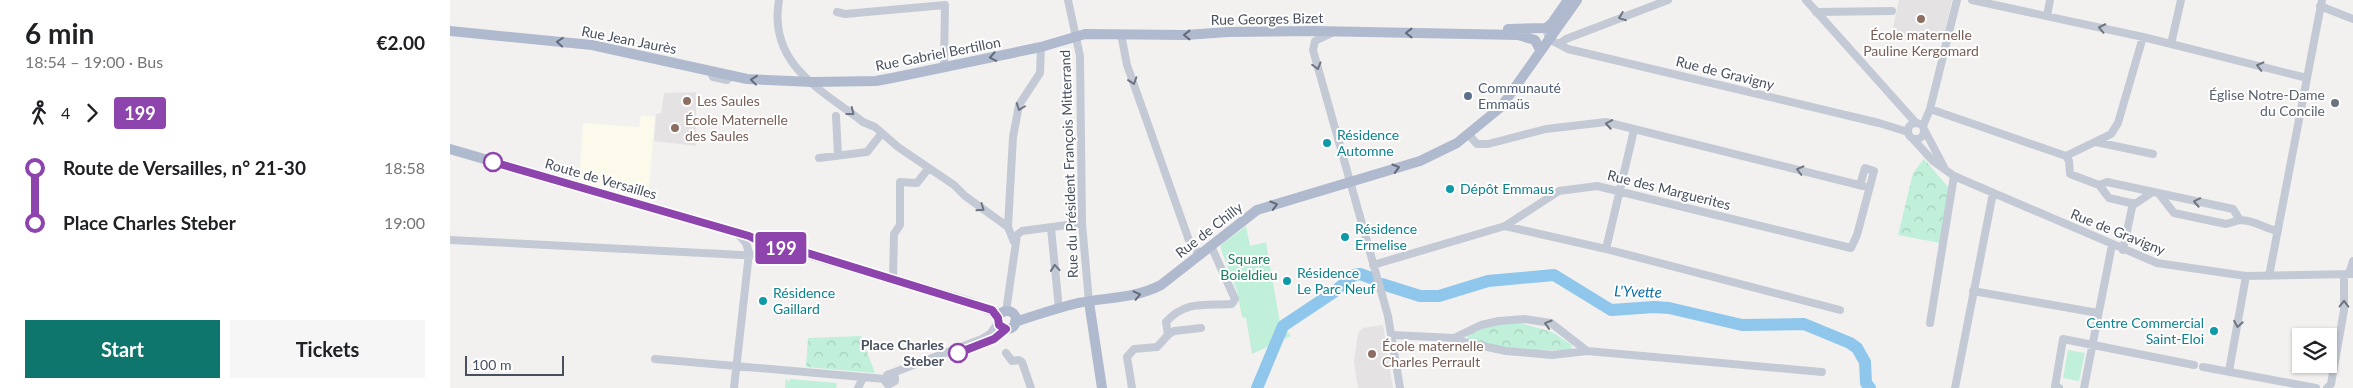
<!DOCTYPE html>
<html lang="en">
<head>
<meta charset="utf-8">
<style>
  body { margin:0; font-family:Lato,sans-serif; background:#f6f6f6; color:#202124; height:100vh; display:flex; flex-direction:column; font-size:19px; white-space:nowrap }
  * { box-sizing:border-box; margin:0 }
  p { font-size:16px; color:#757577 }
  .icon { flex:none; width:28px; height:28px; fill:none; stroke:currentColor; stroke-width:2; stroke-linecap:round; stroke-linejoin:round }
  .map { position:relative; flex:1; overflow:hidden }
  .panel { display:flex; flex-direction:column; background:#fff; width:450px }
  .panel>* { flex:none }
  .badge { padding:0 10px; border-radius:4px; font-size:18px; line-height:32px }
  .tools { position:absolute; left:1842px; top:328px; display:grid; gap:10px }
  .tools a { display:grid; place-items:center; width:45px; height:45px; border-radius:0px; background:#fff; box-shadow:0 1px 4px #0004; font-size:25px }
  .scale { position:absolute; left:15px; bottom:12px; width:99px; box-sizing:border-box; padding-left:5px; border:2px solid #48505e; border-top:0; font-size:14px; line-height:18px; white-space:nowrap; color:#48505e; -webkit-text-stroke:4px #fff; paint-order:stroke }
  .map>.badge { position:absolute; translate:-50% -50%; box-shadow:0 0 0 2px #fff }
  .legs { display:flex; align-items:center; gap:8px; height:55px; padding:0 25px; font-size:16px }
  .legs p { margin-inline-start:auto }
  .headline { display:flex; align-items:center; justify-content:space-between; height:85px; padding:0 25px }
  h1 { font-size:28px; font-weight:700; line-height:38px }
  .cta { display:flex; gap:10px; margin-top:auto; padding:10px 25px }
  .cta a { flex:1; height:58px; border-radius:0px; background:#0f766e; color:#fff; font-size:20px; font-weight:700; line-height:58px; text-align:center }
  .cta a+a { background:#f6f6f6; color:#202124 }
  ul { padding:0 25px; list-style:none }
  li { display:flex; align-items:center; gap:18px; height:55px; font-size:19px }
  li i { display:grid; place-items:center; width:8px; height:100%; margin:0 6px; background:currentColor }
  li i::after { content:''; width:12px; height:12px; margin:-6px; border:4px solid; border-radius:50%; background:#fff }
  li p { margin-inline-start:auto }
  li:first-child i { background:linear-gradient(#0000 50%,currentColor 0) }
  li:last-child i { background:linear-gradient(currentColor 50%,#0000 0) }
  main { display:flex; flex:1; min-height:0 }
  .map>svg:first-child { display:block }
</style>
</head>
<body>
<main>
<section class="panel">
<div class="headline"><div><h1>6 min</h1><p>18:54 – 19:00 · Bus</p></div><b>€2.00</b></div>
<div class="legs"><svg class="icon" aria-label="walk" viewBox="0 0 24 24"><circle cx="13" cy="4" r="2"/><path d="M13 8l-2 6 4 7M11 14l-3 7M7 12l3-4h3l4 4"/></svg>4<svg class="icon" aria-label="forward" viewBox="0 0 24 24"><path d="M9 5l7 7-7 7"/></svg><b class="badge" style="background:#8e44ad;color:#fff">199</b></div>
<ul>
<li><i style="color:#8e44ad"></i><b>Route de Versailles, n° 21-30</b><p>18:58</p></li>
<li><i style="color:#8e44ad"></i><b>Place Charles Steber</b><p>19:00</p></li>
</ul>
<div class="cta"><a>Start</a><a>Tickets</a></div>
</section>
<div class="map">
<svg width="1903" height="388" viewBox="0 0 1903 388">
  <defs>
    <pattern id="forest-crowns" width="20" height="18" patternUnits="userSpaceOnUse" patternTransform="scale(1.25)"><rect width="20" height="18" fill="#c0efda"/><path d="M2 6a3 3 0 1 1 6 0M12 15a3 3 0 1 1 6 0" fill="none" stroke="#a6cfbe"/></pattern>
  </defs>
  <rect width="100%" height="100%" fill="#f3f1f0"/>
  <path fill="#fcfaeb" d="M191,115L205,117L198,201L129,181L133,123L189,127Z"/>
  <path fill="#e4e2e2" d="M1449,0H1502L1494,37L1441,36Z
    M246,92V146L204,141L206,114L211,113L214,93Z
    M933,325L943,388H908L904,362L908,333L913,328Z"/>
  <path fill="#c0efda" d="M796,226L800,246L816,242L830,323L841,336L802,354L796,318L792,317L787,291L771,250V245Z
    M1618,350L1635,353L1629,381L1613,378Z
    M336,378L339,382L340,379L387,383L386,388H335Z"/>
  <path fill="url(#forest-crowns)" d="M1474,159L1499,188L1490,243L1448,235L1463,173Z
    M1067,322L1102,332L1122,345L1121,350L1056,351L1019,340L1017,336C1034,326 1047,323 1067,322Z
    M411,336L425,373L356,367L358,338Z"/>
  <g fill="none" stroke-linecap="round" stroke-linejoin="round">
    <path stroke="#8ec7eb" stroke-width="12" d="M932,284L970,296H989L1038,281L1104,275L1161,310L1204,307L1219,308L1292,325L1354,324L1400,343L1407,348L1415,362L1416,383L1420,388
      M807,388L833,326L884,292L904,275L910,274L924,279"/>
    <path stroke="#c4cad5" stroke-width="8" d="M329,0C318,64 370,89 413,122L425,127L448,147L504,185L515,196L558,227L564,242
      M618,0L630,56L632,223L639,302
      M1356,0L1466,123
      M1522,0L1693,37L1857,78
      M1870,6L1903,19
      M387,12L395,14L495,5L494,66
      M1366,12L1442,11
      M1597,16L1600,0
      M1096,28L1099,39L1118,49L1429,123L1458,132
      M884,32L865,41L863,50L938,316L950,388
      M671,34L677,65L741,246L752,254
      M1109,44L1116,39L1218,0
      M1721,44L1731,0
      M260,71L263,77L277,80L282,75
      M1480,109L1616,156L1661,134L1668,123L1693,37
      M386,116L388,155
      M1458 131a8 8 0 1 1 16 0a8 8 0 1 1-16 0Z
      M1473,126L1480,109L1507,0
      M1474,129L1494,167
      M1019,135L1027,144H1038L1096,129L1156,122L1413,186
      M1463,139L1483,161L1504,176L1707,263L1796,276L1903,274
      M1646,142L1703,154
      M1616,156L1619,161L1620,174L1649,185
      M369,158L417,152L432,133
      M1701,193L1685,204L1659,198L1649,185L1657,182L1783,209L1790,220C1808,221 1812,228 1828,231
      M1710,195L1724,213L1776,224L1790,220
      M1055,226L1156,249L1390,310
      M558,227L563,137L569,105L590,73L591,47
      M601,228L609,309
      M0,240L292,255L350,254
      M1156,249L1184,130
      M1673,250L1683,203
      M923,265L1055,226L1109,191L1147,186L1401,248L1407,235L1424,171L1415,168L1410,185
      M1899,274L1903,261
      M1819,276L1872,0
      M443,279L444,234L450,225V182L467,183L478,169
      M1523,291L1648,313
      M556,312L567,235L572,231L632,223
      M1480,323L1504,176
      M718,335L724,331L751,328
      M942,335L1004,338L1014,342L1056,351L1102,355L1137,351L1372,372
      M1004,338L1031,325L1049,321L1074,319L1101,323L1137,351
      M530,345L548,337L556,329
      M556,353L562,361L569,360L572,362L581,388
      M205,359L435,379
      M1753,367L1866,388
      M1779,371L1796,276
      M441,374L445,377V381L438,385L435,381L437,375L532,339L540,334L548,323
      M284,388L299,253L296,243L288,234
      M408,388L413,378
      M682,388L677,357L684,349L707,347L718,335L716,322C736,300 755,306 782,304L785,299L761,246
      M1505,388L1543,193
      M1609,388L1605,387L1613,339L1744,365
      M1634,388L1662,245
      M1877,388L1881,384L1894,310V274"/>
    <path stroke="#b0bace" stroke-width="10" d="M1058,29L1096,28L1102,23L1118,0
      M0,31L142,45L297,79L362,82L426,81L442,78L591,47L635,34L736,35L778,32L865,31L1068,35L1085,40L1090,50
      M0,149L299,236L321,247L341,249L519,302L542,311L548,318
      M639,302L652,388
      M548 320a9 9 0 1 1 18 0a9 9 0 1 1-18 0Z
      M565,322C586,315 607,308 628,303C657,297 684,299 711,285L807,210L970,161L1007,143L1051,107L1127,0"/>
  </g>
  <defs><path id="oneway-chevron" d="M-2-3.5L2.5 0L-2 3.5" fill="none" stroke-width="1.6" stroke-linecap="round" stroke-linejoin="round" transform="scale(1.25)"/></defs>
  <g stroke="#6d7582">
    <use href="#oneway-chevron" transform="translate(1172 17) rotate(159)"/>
    <use href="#oneway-chevron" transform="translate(1652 28) rotate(-168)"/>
    <use href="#oneway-chevron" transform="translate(867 66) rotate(74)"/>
    <use href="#oneway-chevron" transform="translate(1810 66) rotate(-166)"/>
    <use href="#oneway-chevron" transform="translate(683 81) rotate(71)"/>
    <use href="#oneway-chevron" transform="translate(570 107) rotate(111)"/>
    <use href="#oneway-chevron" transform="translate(401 112) rotate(38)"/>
    <use href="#oneway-chevron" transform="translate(1159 124) rotate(-170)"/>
    <use href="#oneway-chevron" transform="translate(1350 170) rotate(-166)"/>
    <use href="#oneway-chevron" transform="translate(1747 202) rotate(-169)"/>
    <use href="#oneway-chevron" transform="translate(531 208) rotate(35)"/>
    <use href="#oneway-chevron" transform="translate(605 268) rotate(-95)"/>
    <use href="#oneway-chevron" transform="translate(1894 304) rotate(-89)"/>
    <use href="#oneway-chevron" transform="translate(1098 324) rotate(-163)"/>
    <use href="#oneway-chevron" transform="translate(1788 324) rotate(100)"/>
  </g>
  <g stroke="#626a7a">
    <use href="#oneway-chevron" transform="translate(959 33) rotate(-180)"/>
    <use href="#oneway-chevron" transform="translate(737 35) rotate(180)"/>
    <use href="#oneway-chevron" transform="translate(110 42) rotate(-175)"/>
    <use href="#oneway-chevron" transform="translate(543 57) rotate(169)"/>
    <use href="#oneway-chevron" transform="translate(304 80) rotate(-174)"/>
    <use href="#oneway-chevron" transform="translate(946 168) rotate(-16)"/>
    <use href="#oneway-chevron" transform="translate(824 205) rotate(-17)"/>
    <use href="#oneway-chevron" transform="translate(687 295) rotate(-13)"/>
  </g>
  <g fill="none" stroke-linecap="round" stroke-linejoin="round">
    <defs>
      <path id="line-1" d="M43,162L299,236L321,247L341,248L542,310L548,318L549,325L556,329L544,339L508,353"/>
    </defs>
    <use href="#line-1" stroke="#fff" stroke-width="11"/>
    <use href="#line-1" stroke="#8e44ad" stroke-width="8"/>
  </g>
  <g fill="#8d6e63" stroke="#fff" stroke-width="2">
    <circle cx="1471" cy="19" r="5"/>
    <circle cx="237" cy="101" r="5"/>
    <circle cx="225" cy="128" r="5"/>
    <circle cx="922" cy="354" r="5"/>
  </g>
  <circle fill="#5c6f8a" stroke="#fff" stroke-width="2" cx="1018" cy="96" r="5"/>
  <circle fill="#6b7280" stroke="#fff" stroke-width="2" cx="1885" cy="103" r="5"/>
  <g fill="#0f9aa8" stroke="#fff" stroke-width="2">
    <circle cx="877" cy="143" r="5"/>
    <circle cx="1000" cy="189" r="5"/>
    <circle cx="895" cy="237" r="5"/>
    <circle cx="837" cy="281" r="5"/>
    <circle cx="313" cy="301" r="5"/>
    <circle cx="1764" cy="331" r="5"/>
  </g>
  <g fill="#fff" stroke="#8e44ad" stroke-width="2.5">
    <circle cx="43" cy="162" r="9"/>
    <circle cx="508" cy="353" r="9"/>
  </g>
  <g text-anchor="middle" stroke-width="4" stroke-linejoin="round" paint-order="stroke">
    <g font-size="14" fill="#48505e" stroke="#fff">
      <text transform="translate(817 19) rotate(-1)" y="5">Rue Georges Bizet</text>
      <text transform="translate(179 40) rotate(11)" y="5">Rue Jean Jaurès</text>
      <text transform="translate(488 54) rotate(-11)" y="5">Rue Gabriel Bertillon</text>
      <text transform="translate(1275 73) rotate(14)" y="5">Rue de Gravigny</text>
      <text transform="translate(619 164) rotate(-92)" y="5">Rue du Président François Mitterrand</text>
      <text transform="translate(151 179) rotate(16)" y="5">Route de Versailles</text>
      <text transform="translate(1219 190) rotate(14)" y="5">Rue des Marguerites</text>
      <text transform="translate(759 230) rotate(-38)" y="5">Rue de Chilly</text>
      <text transform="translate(1668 232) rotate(22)" y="5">Rue de Gravigny</text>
    </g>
    <g font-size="14" fill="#785e54" stroke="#fff" text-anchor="start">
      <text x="1471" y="40" text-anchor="middle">École maternelle<tspan x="1471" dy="16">Pauline Kergomard</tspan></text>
      <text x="247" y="106">Les Saules</text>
      <text x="235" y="125">École Maternelle<tspan x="235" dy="16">des Saules</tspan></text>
      <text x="932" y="351">École maternelle<tspan x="932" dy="16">Charles Perrault</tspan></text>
    </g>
    <g font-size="14" fill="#4e5e75" stroke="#fff" text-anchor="start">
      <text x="1028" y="93">Communauté<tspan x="1028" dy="16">Emmaüs</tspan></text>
    </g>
    <g font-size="14" fill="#5b616d" stroke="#fff" text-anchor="end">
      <text x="1875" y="100">Église Notre-Dame<tspan x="1875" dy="16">du Concile</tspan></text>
    </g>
    <g font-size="14" fill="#0d838f" stroke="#fff" text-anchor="start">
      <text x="887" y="140">Résidence<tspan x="887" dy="16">Automne</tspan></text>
      <text x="1010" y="194">Dépôt Emmaus</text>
      <text x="905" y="234">Résidence<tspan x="905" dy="16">Ermelise</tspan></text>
      <text x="847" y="278">Résidence<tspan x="847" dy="16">Le Parc Neuf</tspan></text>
      <text x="323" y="298">Résidence<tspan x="323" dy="16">Gaillard</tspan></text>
      <text x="1754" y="328" text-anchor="end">Centre Commercial<tspan x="1754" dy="16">Saint-Eloi</tspan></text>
    </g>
    <g font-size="14" fill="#197f5e" stroke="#fff">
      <text x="799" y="264">Square<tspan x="799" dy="16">Boieldieu</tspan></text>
    </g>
    <g font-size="14" font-weight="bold" fill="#48505e" stroke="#fff" text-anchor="end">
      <text x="494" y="350">Place Charles<tspan x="494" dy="16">Steber</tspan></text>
    </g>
    <g font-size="15" font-style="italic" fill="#0e6eaa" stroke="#fff">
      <text transform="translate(1188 292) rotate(2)" y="5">L'Yvette</text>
    </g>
  </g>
</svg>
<div class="tools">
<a><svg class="icon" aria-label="layers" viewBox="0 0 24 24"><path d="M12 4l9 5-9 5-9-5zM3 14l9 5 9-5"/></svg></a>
</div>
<div class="scale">100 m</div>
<b class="badge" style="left:331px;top:248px;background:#8e44ad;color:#fff">199</b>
</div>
</main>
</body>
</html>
